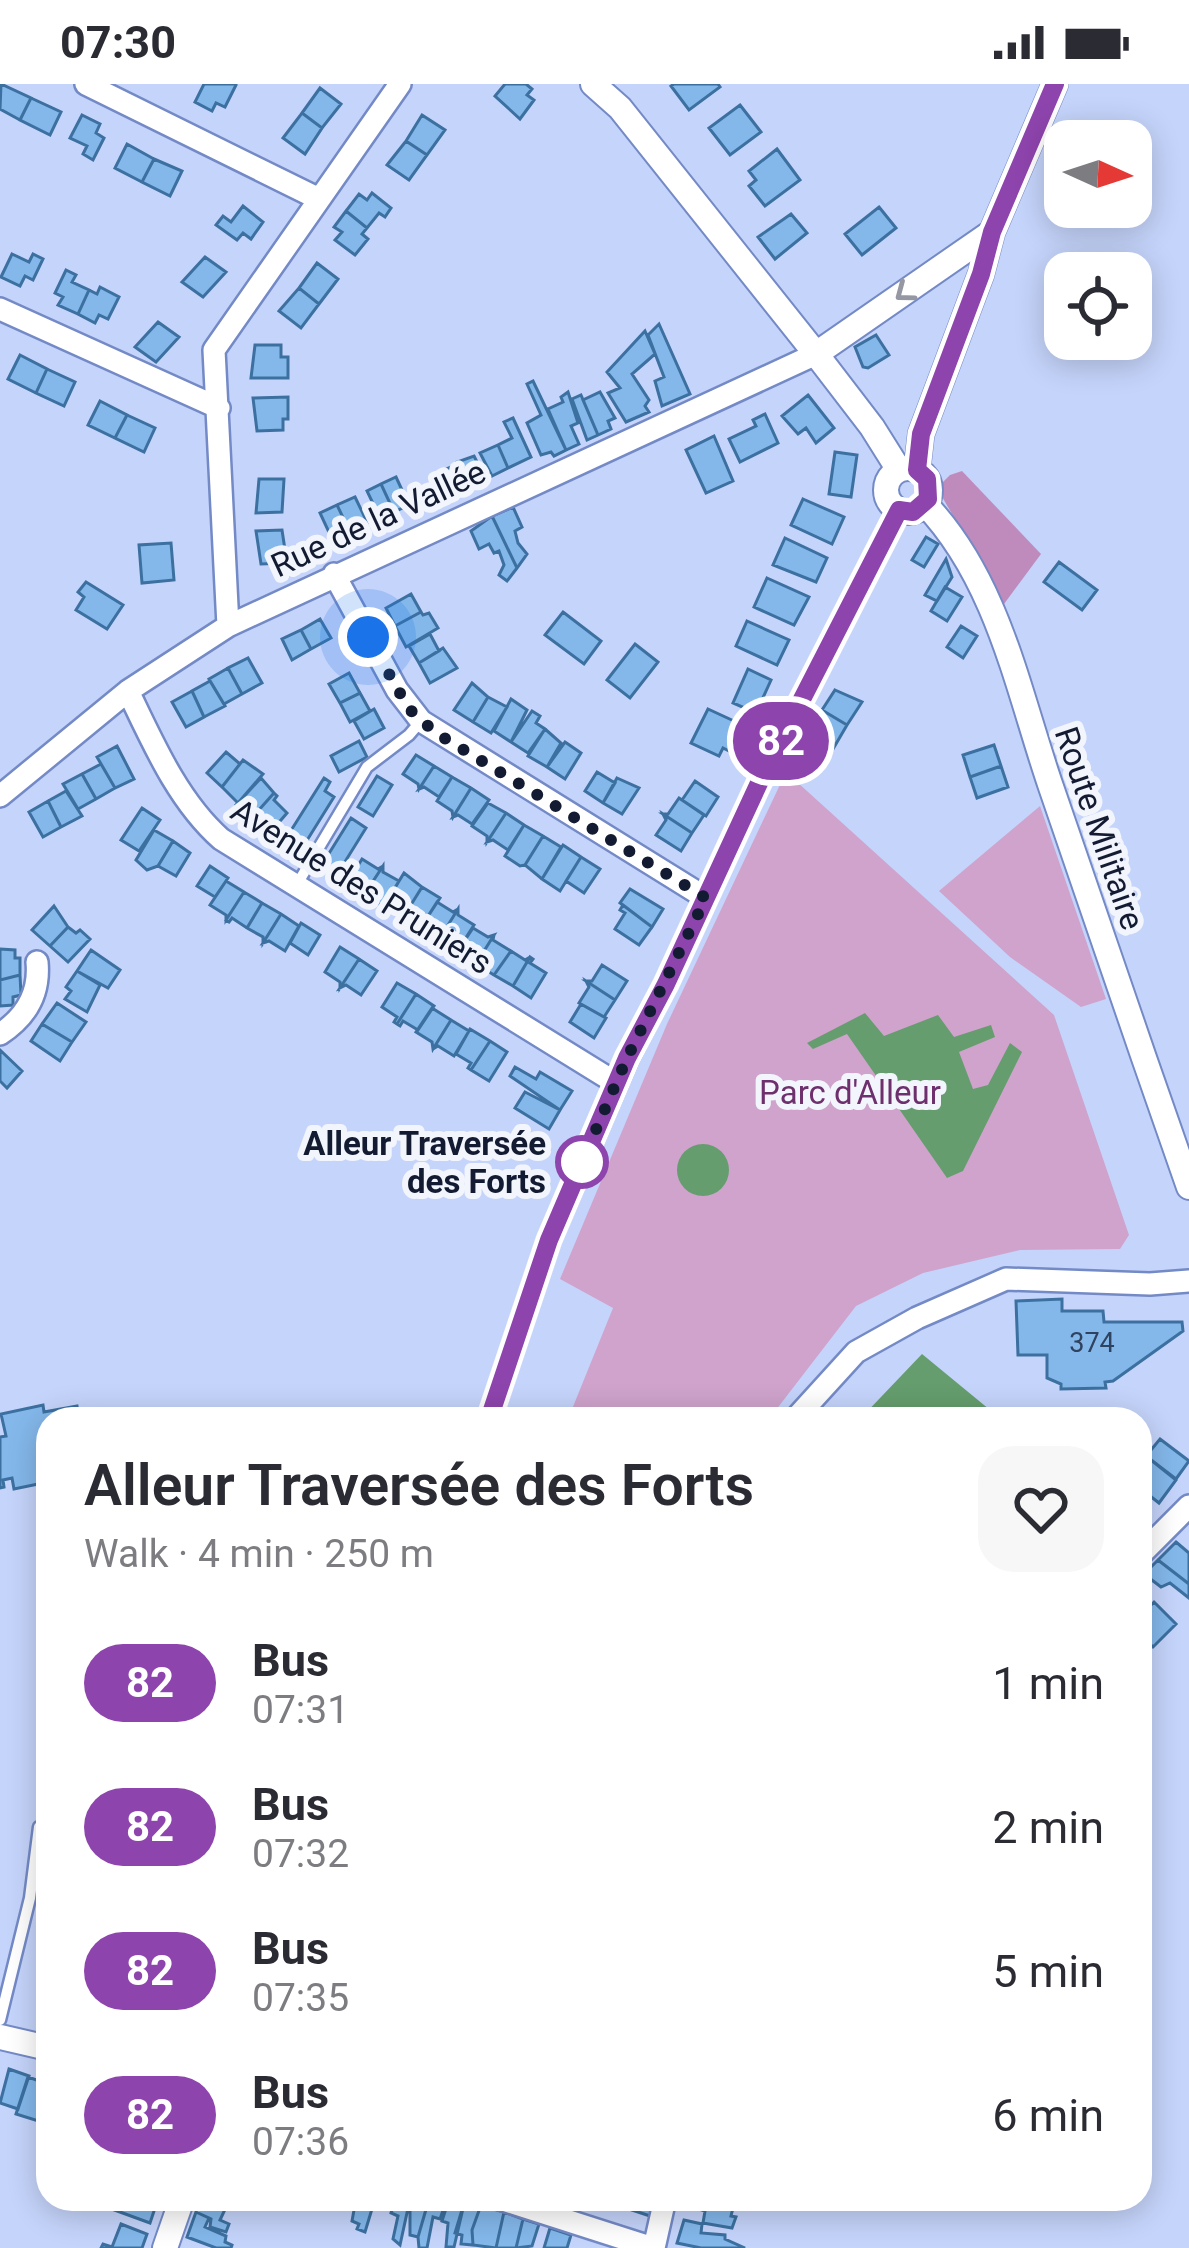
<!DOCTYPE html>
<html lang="en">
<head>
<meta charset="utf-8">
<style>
  body { margin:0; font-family:Roboto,sans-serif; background:#f7f7f7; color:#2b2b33; height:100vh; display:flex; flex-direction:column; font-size:45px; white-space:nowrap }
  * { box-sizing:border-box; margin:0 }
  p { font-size:39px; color:#7c7c81 }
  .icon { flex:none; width:66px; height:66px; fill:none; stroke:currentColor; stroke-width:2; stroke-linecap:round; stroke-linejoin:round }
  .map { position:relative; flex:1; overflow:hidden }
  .panel { position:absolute; left:36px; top:1323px; width:1116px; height:804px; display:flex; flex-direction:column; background:#fff; border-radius:36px; box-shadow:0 6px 30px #0003 }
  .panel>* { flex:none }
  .badge { padding:0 24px; border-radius:39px; font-size:42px; line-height:78px }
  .needle { width:78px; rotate:93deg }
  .controls { position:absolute; left:1044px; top:36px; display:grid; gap:24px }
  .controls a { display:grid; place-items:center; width:108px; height:108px; border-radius:24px; background:#fff; box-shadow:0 6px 30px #0003; font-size:60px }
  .you { position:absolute; width:60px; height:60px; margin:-30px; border:9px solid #fff; border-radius:50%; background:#1a73e8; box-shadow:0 0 0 18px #1a73e833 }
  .map>.badge { position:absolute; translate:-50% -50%; box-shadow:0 0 0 6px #fff }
  .round { display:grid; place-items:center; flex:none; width:126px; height:126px; border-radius:36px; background:#f7f7f7 }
  .overview { display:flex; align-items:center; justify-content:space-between; height:204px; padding:0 48px }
  h1 { font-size:57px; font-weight:600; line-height:90px }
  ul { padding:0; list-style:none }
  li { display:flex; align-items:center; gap:36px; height:144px; padding:0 48px }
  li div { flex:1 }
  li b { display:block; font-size:45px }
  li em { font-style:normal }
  li .badge { min-width:132px; font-weight:700; text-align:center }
  .status { display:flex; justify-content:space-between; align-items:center; height:84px; padding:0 60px; background:#fff; direction:ltr }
  .status svg { height:33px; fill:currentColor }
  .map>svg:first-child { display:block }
</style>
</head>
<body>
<div class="status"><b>07:30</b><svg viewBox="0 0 49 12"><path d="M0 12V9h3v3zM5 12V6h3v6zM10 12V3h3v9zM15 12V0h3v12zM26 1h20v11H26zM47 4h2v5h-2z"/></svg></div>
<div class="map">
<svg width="1189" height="2164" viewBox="0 0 1189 2164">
  <rect width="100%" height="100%" fill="#c5d4fb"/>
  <path fill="#cfa3cc" d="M786,688L1054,931L1129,1151L1120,1165L1020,1166L923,1189L856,1222L769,1335H568L613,1224L560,1195L667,940Z
    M1040,722L1106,915L1081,923L1010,873L939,807Z"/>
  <path fill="#bf8bbc" d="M962,387L1041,470L1004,520L937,404L950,391Z"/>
  <path fill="#659d6e" d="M865,929L884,952L938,931L954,953L991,941L995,953L959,968L973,1005L988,1001L1010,959L1022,968L963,1087L947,1094L847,950L813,965L807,959Z
    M677 1086a26 26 0 1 1 52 0a26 26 0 1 1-52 0Z
    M922,1270L1001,1335H860Z"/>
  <path fill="#84b8eb" stroke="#3c70a0" stroke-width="3" d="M1,0L31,14L20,36L0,25Z
    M204,0H235L236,1L225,23L216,19L212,27L195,18Z
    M505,0H526L532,5L527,11L534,16L520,35L495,12Z
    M674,0H718L720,3L689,26L671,2Z
    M320,4L341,20L322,44L302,29Z
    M31,14L61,28L50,51L20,36Z
    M740,21L761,48L730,71L709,44Z
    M302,29L322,44L305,70L283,54Z
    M82,31L100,40L96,49L104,54L93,76L83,70L87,62L70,54Z
    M422,31L445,46L427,71L406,57Z
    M406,57L427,71L409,96L387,81Z
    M127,60L154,75L142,98L115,84Z
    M777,65L800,96L765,122L749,102L756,96L749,87Z
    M154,75L182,87L170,112L142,98Z
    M372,109L391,124L385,133L379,129L367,144L346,127L359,110L367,116Z
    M243,122L263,138L251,155L243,149L237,156L216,141L223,132L231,138Z
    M879,123L896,144L862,171L845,150Z
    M346,127L367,144L362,150L368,155L355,171L335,156L342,148L334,143Z
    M791,130L807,149L775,175L758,153Z
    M12,170L29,178L33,170L43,175L33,196L25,192L20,202L1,193Z
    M205,173L226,188L203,213L182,198Z
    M317,179L338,195L319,220L299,204Z
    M66,186L76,191L72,198L89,206L78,230L58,221L63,213L55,209Z
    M100,203L119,213L108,235L99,231L95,239L78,230L89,206L97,210Z
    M299,204L319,220L301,244L279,227Z
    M158,238L179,253L156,278L135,263Z
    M659,240L690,310L662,322L655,297L664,293L648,251Z
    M645,247L655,270L632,290L649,316L645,322L649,328L626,338L608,309L620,304L607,288Z
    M876,251L889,271L868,284L863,283L855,263Z
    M255,261H281V273H288V294H251Z
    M20,271L47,285L36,309L8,295Z
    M47,285L75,298L64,322L36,309Z
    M533,297L566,366L554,372L551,368L541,371L527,339L541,331L527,300Z
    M568,308L578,339L571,342L579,360L566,366L548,325L563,318L561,313Z
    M600,308L615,334L608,337L611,345L598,351L583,316Z
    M581,311L598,351L587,356L572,315Z
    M808,311L834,344L816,359L806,344L798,350L782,332Z
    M288,313V335H283V346L257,347L253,314Z
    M100,317L127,331L115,354L88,341Z
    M765,330L778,359L740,378L729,355L756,342L753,336Z
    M127,331L155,344L144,368L115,354Z
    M513,334L531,373L508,384L498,361L512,354L504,338Z
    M714,352L733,397L706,409L686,366Z
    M498,361L508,384L492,392L480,369Z
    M835,368L857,371L851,413L829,410Z
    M474,372L485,394L468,402L457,378Z
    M458,380L468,402L454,408L444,386Z
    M396,393L409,421L394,428L381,400Z
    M259,395H284L282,428L256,429Z
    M381,400L394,428L380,434L367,407Z
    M355,413L368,440L350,448L337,421Z
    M803,415L844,433L832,460L791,441Z
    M337,421L350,448L333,457L320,429Z
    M513,423L522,443L515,447L518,459L527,470L517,484L492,432Z
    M492,432L517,484L507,497L499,491L504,481L499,467L494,469L489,460L479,465L471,447Z
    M282,446L287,479L261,480L256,447Z
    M926,453L938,460L924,483L912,476Z
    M785,454L827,474L816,498L773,481Z
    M171,459L174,496L142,499L139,461Z
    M946,475L952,493L937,517L925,511Z
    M1059,478L1097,506L1082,526L1044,498Z
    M767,494L809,513L794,541L754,523Z
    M86,498L123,521L107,545L76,526L84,513L78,508Z
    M945,503L962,513L947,537L931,527Z
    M411,510L421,528L395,542L386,524Z
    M421,528L423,531L429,529L438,544L406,563L395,542Z
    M563,528L601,557L584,580L545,551Z
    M320,535L331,554L311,565L301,546Z
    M747,537L789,556L777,581L736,562Z
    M961,542L977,552L963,574L947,563Z
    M301,546L311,565L292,576L282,555Z
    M430,550L439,567L419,579L409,562Z
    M635,560L658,578L630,614L607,596Z
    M443,564L457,584L430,599L419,579Z
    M248,574L262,599L242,610L228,584Z
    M228,584L242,610L224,620L209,595Z
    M748,585L771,596L756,629L733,619Z
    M349,589L360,609L340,619L329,600Z
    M210,597L225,622L204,633L192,607Z
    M472,599L488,613L473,638L454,626Z
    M835,606L862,618L847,641L822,626Z
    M192,607L204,633L186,643L172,618Z
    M360,609L370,627L350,638L340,619Z
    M488,613L507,623L491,649L473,638Z
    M511,615L527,626L511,658L494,647Z
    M374,625L384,644L364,655L354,637Z
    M708,625L749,644L737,671L723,664L719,672L691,659Z
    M822,626L847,641L833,665L811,648Z
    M532,627L540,632L536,639L545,645L528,669L511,658Z
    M545,645L561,659L547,683L528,672Z
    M359,657L367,673L339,688L331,672Z
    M565,658L581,669L565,695L547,683Z
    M994,661L1001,682L970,693L963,671Z
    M117,662L134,695L115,704L97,673Z
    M226,668L240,680L222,703L207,689Z
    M416,671L434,682L419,705L418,700L403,690Z
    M243,676L263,690L238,719L222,703Z
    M101,680L115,704L96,715L82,690Z
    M434,682L452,693L439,713L424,703L419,705Z
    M1001,682L1008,703L977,714L970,693Z
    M597,688L615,699L603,719L585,707Z
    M82,690L96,715L78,725L63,700Z
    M377,692L392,701L373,732L358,723Z
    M452,693L471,704L453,733L452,727L437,717Z
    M261,694L274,709L251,735L236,721Z
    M324,694L330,698L325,707L334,713L301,766L285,756Z
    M617,694L639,704L622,730L603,719Z
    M695,697L718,713L706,732L682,716Z
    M471,704L489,716L472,740L458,731L453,733Z
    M66,707L82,732L61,743L48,717Z
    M274,709L277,712L274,716L287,729L268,751L251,735Z
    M679,714L704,731L692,749L663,730H668Z
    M48,717L61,743L43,753L29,728Z
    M488,719L506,729L487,758V752L472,742Z
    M142,724L160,736L139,767L121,756Z
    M506,729L524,741L508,766L493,756L487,758Z
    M663,730L692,749L681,767L656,751L666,736Z
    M351,734L366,744L338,789L323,779Z
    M524,741L543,752L525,781L520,782L505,772Z
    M154,746L173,757L158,782L147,786L136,776Z
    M543,752L561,763L542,795L525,781Z
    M173,757L190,769L176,792L158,782Z
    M563,761L581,773L560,807L542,795Z
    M581,773L600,785L584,809L566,797Z
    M362,775L378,785L383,782L364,811L347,800Z
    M210,782L228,794L215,813L197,802Z
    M383,782V788L399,797L384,823L364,811Z
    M404,789L422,803L404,832L385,820Z
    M226,797L244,808L226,836V831L210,821Z
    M422,803L440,814L421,843L404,832Z
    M630,805L663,825L652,843L620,819Z
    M244,808L262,819L247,844L232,834L229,838L226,836Z
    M437,818L453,828L458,825L440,854L421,843Z
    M262,819L281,830L263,859V853L247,844Z
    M623,821L652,843L639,861L615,845L625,829L620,826Z
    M54,822L68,843L50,862L32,846Z
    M458,825V831L474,841L458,866L440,854Z
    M281,830L299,842L285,867L269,857L263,859Z
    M301,839L320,851L308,871L290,859Z
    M68,843L76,849L80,846L90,855L68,878L50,862Z
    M473,844L488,853L494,851L476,880L457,868Z
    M494,851L493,856L511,867L494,891L476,880Z
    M340,863L359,875L340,904V898L325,888Z
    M0,865L15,866V874H20V891L0,896Z
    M91,866L120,886L108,904L77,887Z
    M511,867L525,876L530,873L513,902L494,891Z
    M530,873L533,875L530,879L546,889L531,914L513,902Z
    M359,875L377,887L361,911L346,901L340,904Z
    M602,881L627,897L615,916L586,897H592Z
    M77,887L100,901L87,928L65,915L71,907L66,903Z
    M20,891L21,911L13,913V921L0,922V896Z
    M586,897L615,916L604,933L579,919L589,903Z
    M397,899L416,910L397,940L394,938L397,933L382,923Z
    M416,910L434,922L418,946L403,937L400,942L397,940Z
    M57,919L86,938L72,958L42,940Z
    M581,920L606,934L594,954L570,938Z
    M432,924L451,936L433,965L432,958L416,948Z
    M451,936L469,947L454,972L438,962L433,965Z
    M42,940L72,958L60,977L31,957Z
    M470,945L490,957L471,986L468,984L471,979L456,970Z
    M490,957L507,968L489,997L471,986Z
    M0,966L22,987L7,1004L0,997Z
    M515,983L536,995L540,988L572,1007L560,1026L510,992Z
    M525,1008L560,1026L549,1045L515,1024Z
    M1062,1215V1227H1103L1104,1238H1182L1183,1247L1113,1297L1105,1298L1106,1304L1061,1305V1300L1047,1294V1271H1018L1016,1217Z
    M43,1321L44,1328L77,1322L79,1335H48V1398L14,1405L12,1394L3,1396L4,1403L0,1404V1353L6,1352L1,1330Z
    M1160,1355L1189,1377L1176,1395L1146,1372Z
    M1146,1372L1176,1396L1159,1419L1140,1404V1380Z
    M1176,1458L1189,1469V1500L1158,1476Z
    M1158,1476L1189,1500V1514L1170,1499L1161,1503L1144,1490Z
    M1154,1518L1176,1540L1153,1563L1140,1550V1532Z
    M9,1985L29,1992L18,2025L0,2019Z
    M28,1993L48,2000V2040L16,2030Z
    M112,2115H158L150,2139L109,2124Z
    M200,2115H237L243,2118L241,2125L227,2121L220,2136L229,2140L226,2148L210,2143L211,2135L196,2128Z
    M356,2115H375L365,2148L357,2145L359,2140L352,2137Z
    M395,2115H410L400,2161L393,2155L398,2132L391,2129Z
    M410,2115H429L418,2153L410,2151Z
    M429,2115H447L440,2135L433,2133L427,2164H419L418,2153Z
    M449,2115L465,2116L454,2163H446L448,2139L442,2137Z
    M599,2115H658L653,2133Z
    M688,2115H733L745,2116L744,2125L733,2124L731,2132L736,2133L732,2144L703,2139L705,2127L686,2121Z
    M465,2116L481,2121L472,2146L473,2161L461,2160L462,2151L455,2149Z
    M481,2121L504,2128L496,2164L473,2161L472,2146Z
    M196,2128L209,2134L205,2143L226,2152L225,2158L232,2161L231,2164H216L187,2153Z
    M504,2128L523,2135L516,2164H496Z
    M523,2135L539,2140L532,2162L516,2164Z
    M684,2136L702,2140L701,2149L725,2151V2155L745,2164H701L677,2159Z
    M121,2140L147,2150L142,2164H101L103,2160L112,2163Z
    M550,2144L571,2151L567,2164H544Z"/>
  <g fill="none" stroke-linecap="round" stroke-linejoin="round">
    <defs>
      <path id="service" d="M296,802L367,683L409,651L421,637
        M44,1448L48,1447
        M0,1936L30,1814L39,1743"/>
      <path id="minor" d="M86,0L319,115
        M0,225L219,324
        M334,490L397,606L421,637L706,814
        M228,542L214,266L400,0
        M128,607C153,659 178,717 221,755L616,999
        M0,712L128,607L228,542L816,270
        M0,950C26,933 40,910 37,878
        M489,1335L549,1156L627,975L666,900L759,699L899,426
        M795,1335L856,1268L917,1234L1006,1195L1150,1200L1189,1197
        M1140,1471L1189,1422
        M500,2115L653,2164
        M654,2164L665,2115"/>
      <path id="tertiary" d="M593,0L620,24L816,270L872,343L899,386
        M816,270L992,148
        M886 406a22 22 0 1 1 44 0a22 22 0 1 1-44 0Z
        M917,386L921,350L981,190L992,148L1055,0
        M925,420C998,496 1018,607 1051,703C1097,836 1142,970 1189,1103
        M0,1953L48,1964
        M165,2164L182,2115"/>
    </defs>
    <use href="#service" stroke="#748ac6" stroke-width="15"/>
    <use href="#minor" stroke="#748ac6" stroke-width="26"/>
    <use href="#tertiary" stroke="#748ac6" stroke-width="28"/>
    <use href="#service" stroke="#fff" stroke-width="10"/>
    <use href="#minor" stroke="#fff" stroke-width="21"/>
    <use href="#tertiary" stroke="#fff" stroke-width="24"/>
  </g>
  <defs><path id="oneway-chevron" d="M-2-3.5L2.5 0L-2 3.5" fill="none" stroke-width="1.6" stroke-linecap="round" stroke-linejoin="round" transform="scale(3)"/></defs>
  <use stroke="#9598a3" href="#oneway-chevron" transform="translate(904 209) rotate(143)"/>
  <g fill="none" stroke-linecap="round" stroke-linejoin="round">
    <defs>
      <path id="line" d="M489,1335L549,1156L627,974L666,900L759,699L899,426L913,428L928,415L927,395L917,386L921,350L981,190L992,148L1055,0"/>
    </defs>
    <use href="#line" stroke="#fff" stroke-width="27"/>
    <use href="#line" stroke="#8e44ad" stroke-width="18"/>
    <path stroke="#131b32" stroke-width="12" stroke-dasharray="0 21.6" d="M368,553L409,625L436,649L706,814L627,974L582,1078"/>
  </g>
  <circle fill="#fff" stroke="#8e44ad" stroke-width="6" cx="582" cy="1078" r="24"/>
  <g text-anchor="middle" stroke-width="12" stroke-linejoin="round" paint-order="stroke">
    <g font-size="27" fill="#2f4260">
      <text x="1092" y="1268">374</text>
    </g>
    <g font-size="33" fill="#131b32" stroke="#f3f5fc">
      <text transform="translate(378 434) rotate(-25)" y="12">Rue de la Vallée</text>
      <text transform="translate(1100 744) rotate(71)" y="12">Route Militaire</text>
      <text transform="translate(362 802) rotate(32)" y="12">Avenue des Pruniers</text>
    </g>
    <g font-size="33" fill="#6e2f6d" stroke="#f3f5fc">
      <text x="850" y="1020">Parc d'Alleur</text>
    </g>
    <g font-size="33" font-weight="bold" fill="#131b32" stroke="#f3f5fc" text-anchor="end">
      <text x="546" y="1071">Alleur Traversée<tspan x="546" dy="38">des Forts</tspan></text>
    </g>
  </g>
</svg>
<div class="controls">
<a><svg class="needle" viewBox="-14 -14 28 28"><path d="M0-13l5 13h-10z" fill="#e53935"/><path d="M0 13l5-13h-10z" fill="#7c7c81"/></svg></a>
<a><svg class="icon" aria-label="locate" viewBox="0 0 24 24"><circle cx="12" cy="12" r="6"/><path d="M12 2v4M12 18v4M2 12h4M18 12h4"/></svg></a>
</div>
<div class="you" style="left:368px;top:553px"></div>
<b class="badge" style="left:781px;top:657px;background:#8e44ad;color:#fff">82</b>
<section class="panel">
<div class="overview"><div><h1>Alleur Traversée des Forts</h1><p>Walk · 4 min · 250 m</p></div><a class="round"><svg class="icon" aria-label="heart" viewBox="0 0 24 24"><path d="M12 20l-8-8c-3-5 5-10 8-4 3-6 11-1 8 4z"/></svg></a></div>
<ul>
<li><span class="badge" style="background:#8e44ad;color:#fff">82</span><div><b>Bus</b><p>07:31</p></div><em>1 min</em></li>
<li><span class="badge" style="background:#8e44ad;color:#fff">82</span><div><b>Bus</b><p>07:32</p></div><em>2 min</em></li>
<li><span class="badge" style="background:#8e44ad;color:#fff">82</span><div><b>Bus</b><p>07:35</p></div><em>5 min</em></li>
<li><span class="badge" style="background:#8e44ad;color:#fff">82</span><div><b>Bus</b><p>07:36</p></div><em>6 min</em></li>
</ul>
</section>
</div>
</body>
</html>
